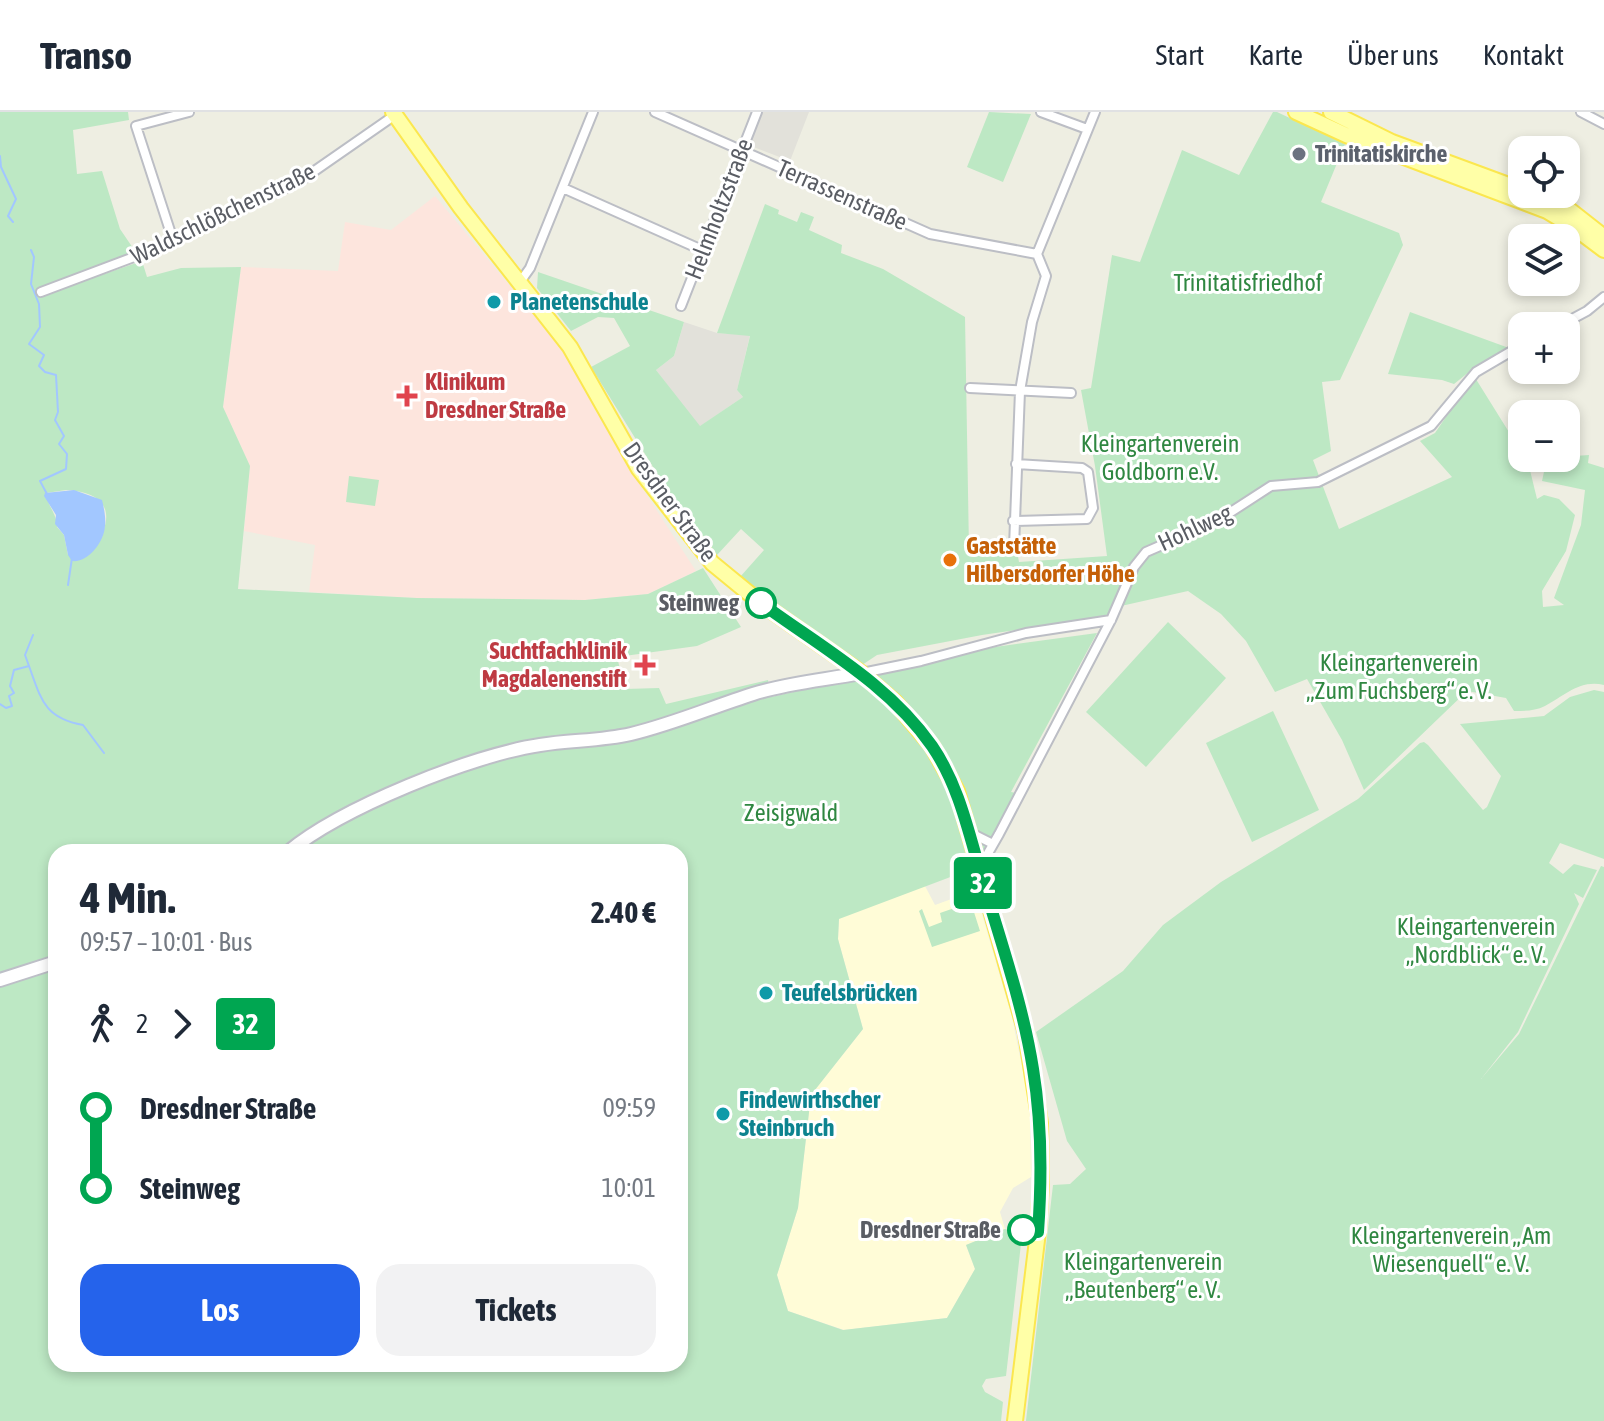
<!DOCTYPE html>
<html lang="de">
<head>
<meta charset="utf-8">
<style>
  body { margin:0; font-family:"Asap Condensed",sans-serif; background:#f2f2f3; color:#1f2937; height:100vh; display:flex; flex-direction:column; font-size:30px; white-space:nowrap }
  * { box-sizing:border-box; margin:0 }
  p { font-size:26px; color:#747a83 }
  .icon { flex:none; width:44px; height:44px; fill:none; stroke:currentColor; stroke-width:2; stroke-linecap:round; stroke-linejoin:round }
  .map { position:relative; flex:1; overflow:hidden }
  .sheet { position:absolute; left:48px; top:732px; width:640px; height:528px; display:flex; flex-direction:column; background:#fff; border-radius:24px; box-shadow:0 4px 12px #0003 }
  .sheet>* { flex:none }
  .badge { padding:0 16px; border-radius:6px; font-size:28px; line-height:52px }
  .tools { position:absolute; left:1508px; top:24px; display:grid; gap:16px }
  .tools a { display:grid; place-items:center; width:72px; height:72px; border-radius:16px; background:#fff; box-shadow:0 4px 12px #0003; font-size:40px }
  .map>.badge { position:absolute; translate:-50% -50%; box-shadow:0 0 0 4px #fff }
  .legs { display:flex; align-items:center; gap:12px; height:88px; padding:0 32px; font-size:26px }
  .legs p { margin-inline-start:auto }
  .headline { display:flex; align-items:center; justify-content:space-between; height:136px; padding:0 32px }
  h1 { font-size:44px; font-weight:700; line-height:60px }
  .cta { display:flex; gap:16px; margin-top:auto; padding:16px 32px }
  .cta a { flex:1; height:92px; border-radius:24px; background:#2563eb; color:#fff; font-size:32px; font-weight:700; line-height:92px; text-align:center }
  .cta a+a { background:#f2f2f3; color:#1f2937 }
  ul { padding:0 32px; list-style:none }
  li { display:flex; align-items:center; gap:28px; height:80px; font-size:30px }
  li i { display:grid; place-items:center; width:12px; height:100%; margin:0 10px; background:currentColor }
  li i::after { content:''; width:20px; height:20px; margin:-10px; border:6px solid; border-radius:50%; background:#fff }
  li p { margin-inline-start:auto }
  li:first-child i { background:linear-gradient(#0000 50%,currentColor 0) }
  li:last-child i { background:linear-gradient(currentColor 50%,#0000 0) }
  header { display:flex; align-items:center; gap:48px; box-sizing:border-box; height:112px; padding:0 40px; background:#fff; border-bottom:2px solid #e0e1e3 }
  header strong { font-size:38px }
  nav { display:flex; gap:44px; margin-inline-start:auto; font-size:28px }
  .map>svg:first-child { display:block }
</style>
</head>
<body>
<header>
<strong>Transo</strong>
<nav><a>Start</a><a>Karte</a><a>Über uns</a><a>Kontakt</a></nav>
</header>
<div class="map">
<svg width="1604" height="1309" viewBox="0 0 1604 1309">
  <rect width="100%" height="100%" fill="#eeeee2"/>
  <path fill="#fffcd7" d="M969,758L1012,905L1030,994L1031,1065L1013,1076L1000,1100L1005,1117L966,1133L975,1157L947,1206L844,1218L788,1199L777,1163L798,1096L811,983L863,917L838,827L839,806L925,774L935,793L957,785L953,763Z"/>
  <path fill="#e2e1da" d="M761,0H809L790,49L748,33Z
    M684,210L717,221L750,223L737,278L743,285L699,315L656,258L674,244Z"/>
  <path fill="#fde5dd" d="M435,84L560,234L637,368L696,459L648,482L585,488L417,486L309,480L315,433L244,419L250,354L223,295L241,155L338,159L345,110L391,118Z"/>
  <path fill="#bde8c4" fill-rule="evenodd" d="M0,0H128L129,8L73,18L77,62L102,59L120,117L135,139L43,175L46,182L142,149L147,165L181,156L241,155L223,295L250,354L238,477L417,486L585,488L648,482L703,456L741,515L697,534L617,545L625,577L659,576L666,592L768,568L771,585L995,535L1097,521L1011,680L1016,681L983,740L981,736L969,758L839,807L838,827L863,917L811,983L798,1096L777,1163L788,1199L843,1218L947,1206L975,1157L966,1133L1005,1117L1022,1123L1006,1264L986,1267L982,1274L985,1280L1003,1290L1001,1309H0ZM66,378C105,380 117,400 96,433L68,443L64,423L57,415C57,401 47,394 46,381ZM56,740H680V1252H56Z
    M989,0L1031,2L1003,70L967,55Z
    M1273,0H1277L1345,32L1321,90L1399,121L1403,133L1340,268L1322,270L1331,339L1313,348L1339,417L1452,365L1420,329L1435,321L1474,264L1522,341V346L1528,350L1537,387L1544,383L1559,387L1575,403L1566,439L1542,479L1543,495L1564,493L1554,486L1581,413L1585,378L1542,369L1547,346L1589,343L1588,351L1604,356V573C1580,567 1564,584 1545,594C1535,599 1525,599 1514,599L1506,586L1467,579L1364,678L1342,628L1307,567L1275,580L1246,529L1221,502L1188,479L1121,494L1137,455L1135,446L1110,504L982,523L877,543L862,553L740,465L764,438L741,417L717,443L691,416L591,255L630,234L614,206L598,205L571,219L537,176L538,160L684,210L674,244L656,258L700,314L743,285L737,278L750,224L717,221L765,92L779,98L778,102L797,110L801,100L814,105L809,118L842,133L841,141L883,157L965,205L969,438L1017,439L1019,450L1107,444L1095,354L1081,278L1091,276L1112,143L1140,150L1182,38L1239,63Z
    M1410,200L1509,236L1479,252L1454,272L1442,268L1388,262Z
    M349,364L379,368L375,394L346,390Z
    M1168,510L1226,566L1146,655L1086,600Z
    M1594,578L1604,580V747L1560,731L1549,751L1563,762L1574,752L1597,758L1583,786L1574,781L1579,792L1518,920L1481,967L1519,922L1601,754L1604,755V1309H1026L1053,1073L1070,1072L1086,1057L1067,1029L1036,920L1123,859L1163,813L1221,770L1358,687L1420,631L1424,630L1428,633L1483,698L1487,695L1501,664L1460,612L1544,604L1570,585Z
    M1273,599L1319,698L1252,730L1206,631Z
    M966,792L973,797L980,819L932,835L919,799L922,797L929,815L942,810L940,801Z"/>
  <path fill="#a2c7ff" d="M74,378L102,388C104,396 106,406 105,414C104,430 88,451 72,449L68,443L64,423L55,412L56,403L44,384L45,381Z"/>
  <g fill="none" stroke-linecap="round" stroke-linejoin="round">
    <path stroke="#a2c7ff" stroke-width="2" d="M0,44L1,55L16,87L8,104L13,110
      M31,138L34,145L31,172L39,192L40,215L29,232L44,243L39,254L45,260L56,263L58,300L55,308L64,324L59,332L67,342L66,357L40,369L47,382
      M68,473L72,446
      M29,554C41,587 44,606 83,613L104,641
      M0,592L6,596L12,594L9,584L14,581L10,574L14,558L29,554L25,543L33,523"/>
    <defs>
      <path id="street" d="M655,0L930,122L1037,142
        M1041,0L1087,17
        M1581,0L1604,12
        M563,76L702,138
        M173,128L136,14L189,0
        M520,170L530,156L593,0
        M41,180L150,139L300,69L395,3
        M681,194L757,0
        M1559,214L1587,199L1604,185
        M970,276L1071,281
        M1013,409L1087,407L1093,396L1088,360L1082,356L1016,352
        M1014,435L1020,279L1032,210L1046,164L1037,142L1095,0
        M862,561L921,549L1026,521L1111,508
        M969,720L993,732
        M978,752L983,750L999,722L1111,508L1134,455L1146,440L1217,409L1271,374L1318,370L1431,314L1476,260L1522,233"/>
      <path id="secondary" d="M288,740C341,696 472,643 540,633C570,628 601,629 631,622C673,612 712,595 753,582C787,571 825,568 861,561
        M0,868L56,850"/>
      <path id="primary" d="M393,0L461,96L570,235L639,357L712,451L762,492L861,561L895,590L932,634L957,679L1026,921L1040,1011L1041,1072L1038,1120L1015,1309
        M1296,0L1346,23L1547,99L1572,114L1604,138
        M1331,0L1392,30L1522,78
        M1533,82L1571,99L1604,125"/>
    </defs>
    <use href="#street" stroke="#bcbec5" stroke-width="12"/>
    <use href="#secondary" stroke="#bdbfc7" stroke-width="16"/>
    <use href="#primary" stroke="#fbe74f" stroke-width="18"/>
    <use href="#street" stroke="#fff" stroke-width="8"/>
    <use href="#secondary" stroke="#fff" stroke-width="12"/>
    <use href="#primary" stroke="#ffffa7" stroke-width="14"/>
  </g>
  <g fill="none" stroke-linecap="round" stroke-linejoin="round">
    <defs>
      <path id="line-1" d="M761,491C821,535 889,572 932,634C960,675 969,723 983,769C1001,831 1023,893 1033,957C1042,1011 1042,1065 1038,1120L1023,1118"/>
    </defs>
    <use href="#line-1" stroke="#fff" stroke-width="18"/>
    <use href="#line-1" stroke="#00a651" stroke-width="12"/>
  </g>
  <circle fill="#6b7280" stroke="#fff" stroke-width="3" cx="1299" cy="42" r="8"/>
  <g fill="#0f9aa8" stroke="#fff" stroke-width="3">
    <circle cx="494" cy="190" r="8"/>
    <circle cx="766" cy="881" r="8"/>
    <circle cx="723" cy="1002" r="8"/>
  </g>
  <g fill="#e0444e" stroke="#fff" stroke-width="3">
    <path d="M403 272h8v8h8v8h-8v8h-8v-8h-8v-8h8z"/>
    <path d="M641 541h8v8h8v8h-8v8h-8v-8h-8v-8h8z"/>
  </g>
  <circle fill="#e8710a" stroke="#fff" stroke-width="3" cx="950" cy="448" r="8"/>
  <g fill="#fff" stroke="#00a651" stroke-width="4">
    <circle cx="761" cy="491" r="14"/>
    <circle cx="1023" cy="1118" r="14"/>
  </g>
  <g text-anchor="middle" stroke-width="6" stroke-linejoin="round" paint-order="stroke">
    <g font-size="24" font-weight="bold" fill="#5b616d" stroke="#fff" text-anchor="start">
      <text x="1315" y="50">Trinitatiskirche</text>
    </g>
    <g font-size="24" fill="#5a5d64" stroke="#fff">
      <text transform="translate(842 83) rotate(24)" y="8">Terrassenstraße</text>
      <text transform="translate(719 97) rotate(-69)" y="8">Helmholtzstraße</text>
      <text transform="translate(223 102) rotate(-26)" y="8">Waldschlößchenstraße</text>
      <text transform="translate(670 390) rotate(54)" y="8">Dresdner Straße</text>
      <text transform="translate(1195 416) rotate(-25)" y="8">Hohlweg</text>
    </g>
    <g font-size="24" fill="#2f8741" stroke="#fff">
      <text x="1248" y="179">Trinitatisfriedhof</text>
      <text x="1160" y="340">Kleingartenverein<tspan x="1160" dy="28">Goldborn e.V.</tspan></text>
      <text x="1399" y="559">Kleingartenverein<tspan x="1399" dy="28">„Zum Fuchsberg“ e. V.</tspan></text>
      <text x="791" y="709">Zeisigwald</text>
      <text x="1476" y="823">Kleingartenverein<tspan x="1476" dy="28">„Nordblick“ e. V.</tspan></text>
      <text x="1451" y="1132">Kleingartenverein „Am<tspan x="1451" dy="28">Wiesenquell“ e. V.</tspan></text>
      <text x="1143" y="1158">Kleingartenverein<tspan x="1143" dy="28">„Beutenberg“ e. V.</tspan></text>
    </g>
    <g font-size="24" font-weight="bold" fill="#0d838f" stroke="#fff" text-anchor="start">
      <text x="510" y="198">Planetenschule</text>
      <text x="782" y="889">Teufelsbrücken</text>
      <text x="739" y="996">Findewirthscher<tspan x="739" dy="28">Steinbruch</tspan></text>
    </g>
    <g font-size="24" font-weight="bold" fill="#be3a42" stroke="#fff" text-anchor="start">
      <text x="425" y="278">Klinikum<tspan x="425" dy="28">Dresdner Straße</tspan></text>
      <text x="627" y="547" text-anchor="end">Suchtfachklinik<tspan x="627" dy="28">Magdalenenstift</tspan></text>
    </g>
    <g font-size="24" font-weight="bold" fill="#c56008" stroke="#fff" text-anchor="start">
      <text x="966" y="442">Gaststätte<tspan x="966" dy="28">Hilbersdorfer Höhe</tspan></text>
    </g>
    <g font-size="24" font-weight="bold" fill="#5a5d64" stroke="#fff" text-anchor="end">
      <text x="739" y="499">Steinweg</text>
      <text x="1001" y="1126">Dresdner Straße</text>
    </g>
  </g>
</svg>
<div class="tools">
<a><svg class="icon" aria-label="locate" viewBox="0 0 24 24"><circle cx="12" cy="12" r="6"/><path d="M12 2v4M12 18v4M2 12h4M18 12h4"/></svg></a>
<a><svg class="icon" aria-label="layers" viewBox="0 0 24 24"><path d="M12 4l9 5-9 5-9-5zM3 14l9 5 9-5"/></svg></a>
<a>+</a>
<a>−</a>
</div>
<b class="badge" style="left:983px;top:771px;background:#00a651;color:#fff">32</b>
<section class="sheet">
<div class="headline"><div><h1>4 Min.</h1><p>09:57 – 10:01 · Bus</p></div><b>2.40 €</b></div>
<div class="legs"><svg class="icon" aria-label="walk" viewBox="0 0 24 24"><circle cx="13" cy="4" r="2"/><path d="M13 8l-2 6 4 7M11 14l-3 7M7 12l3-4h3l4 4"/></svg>2<svg class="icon" aria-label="forward" viewBox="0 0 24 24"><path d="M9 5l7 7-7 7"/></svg><b class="badge" style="background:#00a651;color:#fff">32</b></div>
<ul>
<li><i style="color:#00a651"></i><b>Dresdner Straße</b><p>09:59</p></li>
<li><i style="color:#00a651"></i><b>Steinweg</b><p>10:01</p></li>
</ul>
<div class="cta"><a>Los</a><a>Tickets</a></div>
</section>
</div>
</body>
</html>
